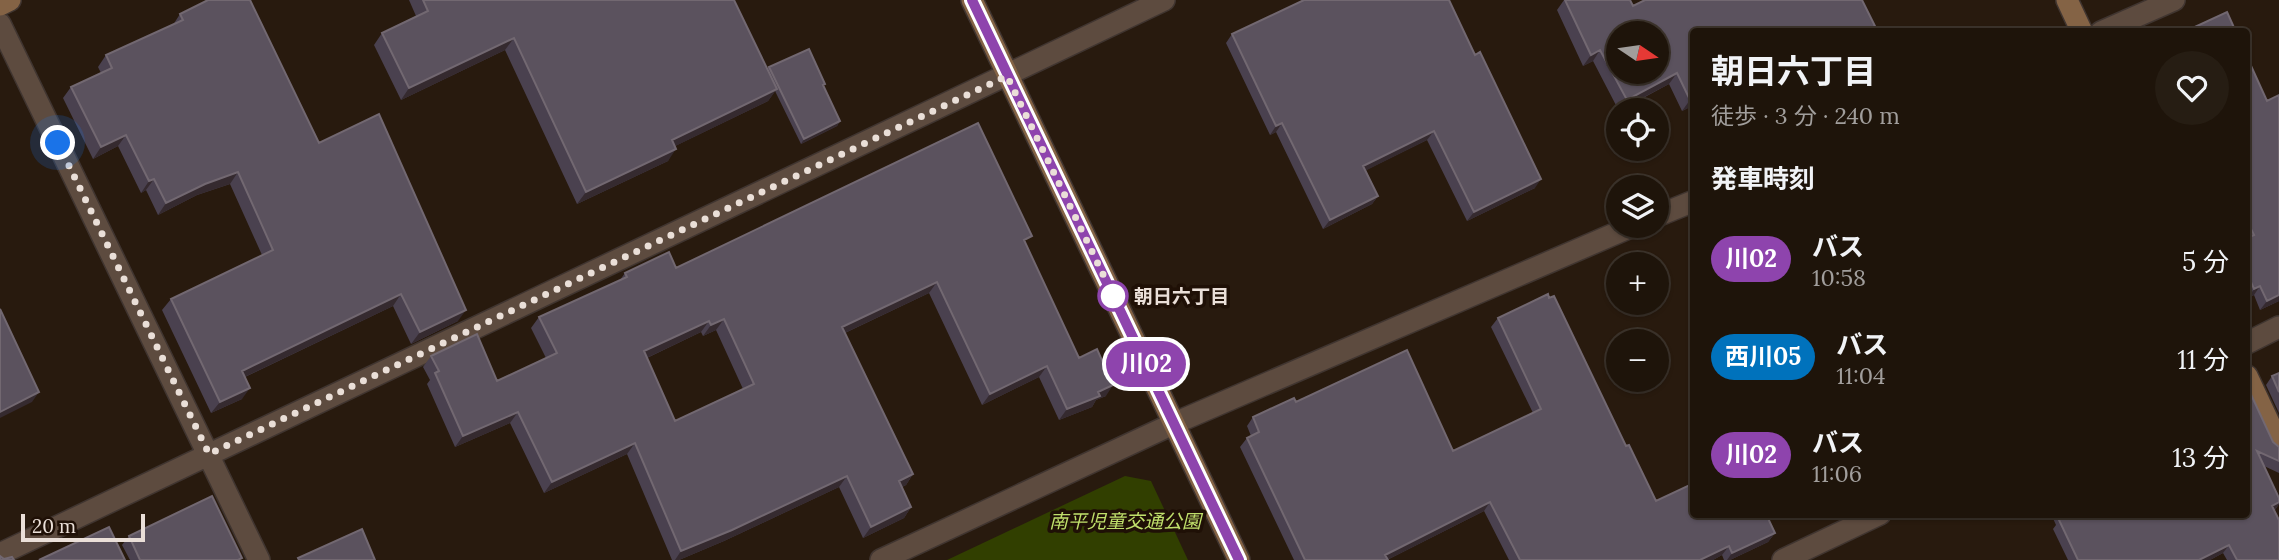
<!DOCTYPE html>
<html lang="ja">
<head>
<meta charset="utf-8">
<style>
  body { margin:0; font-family:Lora,"Noto Sans JP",serif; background:#261d13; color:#f1f3f6; height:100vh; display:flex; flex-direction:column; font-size:26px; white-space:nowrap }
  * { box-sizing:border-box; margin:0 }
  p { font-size:23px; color:#a19e9c }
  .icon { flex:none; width:38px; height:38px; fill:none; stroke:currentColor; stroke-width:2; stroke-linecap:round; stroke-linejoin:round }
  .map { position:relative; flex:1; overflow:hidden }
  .panel { position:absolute; left:1690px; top:28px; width:560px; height:490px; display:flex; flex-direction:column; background:#1e140a; border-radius:7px; box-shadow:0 2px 5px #0004,0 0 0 2px #3c332b }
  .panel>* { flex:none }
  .badge { padding:0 14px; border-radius:23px; font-size:24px; line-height:46px }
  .needle { width:46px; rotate:103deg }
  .controls { position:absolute; left:1606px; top:21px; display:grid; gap:14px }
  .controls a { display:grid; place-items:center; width:63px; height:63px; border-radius:50%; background:#1e140a; box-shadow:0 2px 5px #0004,0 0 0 2px #3c332b; font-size:35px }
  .scale { position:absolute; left:21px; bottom:18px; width:124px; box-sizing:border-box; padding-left:7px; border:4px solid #eadfd8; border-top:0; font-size:19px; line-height:24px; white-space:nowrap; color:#eadfd8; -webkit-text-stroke:5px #1f1006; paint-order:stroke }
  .you { position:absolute; width:35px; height:35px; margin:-18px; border:5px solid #fff; border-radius:50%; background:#1a73e8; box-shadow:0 0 0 10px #1a73e833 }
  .map>.badge { position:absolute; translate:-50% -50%; box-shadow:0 0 0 4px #fff }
  h2 { padding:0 21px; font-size:26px; line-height:63px }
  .round { display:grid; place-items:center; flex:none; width:74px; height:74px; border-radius:37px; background:#261d13 }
  .summary { display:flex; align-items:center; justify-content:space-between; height:119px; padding:0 21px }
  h1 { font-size:33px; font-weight:700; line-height:52px }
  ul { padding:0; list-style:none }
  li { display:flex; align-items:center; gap:21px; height:98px; padding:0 21px }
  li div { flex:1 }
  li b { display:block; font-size:26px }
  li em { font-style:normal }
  li .badge { min-width:77px; font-weight:700; text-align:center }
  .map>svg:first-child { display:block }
</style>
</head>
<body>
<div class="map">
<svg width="2279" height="560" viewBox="0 0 2279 560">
  <rect width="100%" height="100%" fill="#281a0e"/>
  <path fill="#313f00" d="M1125,476L1151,481L1188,560H947Z"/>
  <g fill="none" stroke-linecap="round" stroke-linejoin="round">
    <defs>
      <path id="street" d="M0,24L259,560
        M2101,32L2174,0
        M1657,216L1694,201
        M2247,343L2279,327
        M0,554L1164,0
        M881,560L1175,423L1633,226
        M1783,560L1880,514"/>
      <path id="secondary" d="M972,0L1239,560
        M2067,0L2082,32
        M0,5L10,0
        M2247,376L2279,444"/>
    </defs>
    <use href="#street" stroke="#403530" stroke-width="24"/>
    <use href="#secondary" stroke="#403530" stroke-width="24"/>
    <use href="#street" stroke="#5d4b3f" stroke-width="21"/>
    <use href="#secondary" stroke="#846345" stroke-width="21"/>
  </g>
  <path fill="#4a414f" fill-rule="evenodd" d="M409,0H734L767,69L769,67L823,86L840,121L837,126L801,144L775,91L768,101L675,146L668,161L577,204L505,50L401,100L374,45L382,33L416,16Z
    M1304,0L1535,188L1467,221L1427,140L1366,170L1378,196L1372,204L1323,229L1276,132L1270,135L1226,43L1232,34Z
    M1564,0H1630L1633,6L1875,26L1871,32H1694V105L1682,111L1669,84L1619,111L1593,61L1583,66L1557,10Z
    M180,14L319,143L458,321L411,344L393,306L245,377L242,399L211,413L162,310L171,299L262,255L230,184L197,195L158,215L146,190L141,193L118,146L93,159L63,98L71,87L101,73L98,67L106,55L173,25Z
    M2247,57L2267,101L2279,95V301L2260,310L2254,295L2248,298L2247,295Z
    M1026,244L1079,358L1106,396L1096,400L1092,407L1059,420L1039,377L982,405L929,293L845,333L913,474L906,485L902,487L911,507L904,518L863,538L839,487L724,541L679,560H672L627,454L544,493L510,423L455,447L427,384L430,380L423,367L431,356L497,381L546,358L531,328L539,317L620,280L625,273L676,268ZM716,330L743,389L675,421L647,358L701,332L703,336Z
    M1498,318L1626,446L1656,501L1775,533L1768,542L1730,560H1724L1722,555L1713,560H1509L1484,511L1387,560H1294L1240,447L1247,438L1251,436L1247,426L1253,417L1296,402L1453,451L1533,413L1491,327Z
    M2279,373V413L2266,385L2272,376Z
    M2247,388L2273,442L2279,447V473L2264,466L2279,498V504L2275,510L2279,560H2227L2223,553L2210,560H2068L2053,529L2056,525L2051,514H2247Z
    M129,536L240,560H130L122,545Z"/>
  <path fill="#352a2f" d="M514,38L505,50L401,100L409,88Z
    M1600,50L1593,61L1583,66L1591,55Z
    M1677,73L1669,84L1619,110L1627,100Z
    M777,89L768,101L663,152L672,140Z
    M1694,98V105L1682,111L1690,100Z
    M840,121L837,126L801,144L804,139Z
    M1282,123L1276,132L1270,135L1276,126Z
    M1434,131L1427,140L1357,175L1363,166Z
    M126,135L118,146L93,159L101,147Z
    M676,149L668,161L577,204L586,192Z
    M238,172L230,184L197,195L158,215L166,203L205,184Z
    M154,179L146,190L141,193L149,181Z
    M1541,179L1535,188L1467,221L1474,212Z
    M1378,196L1372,204L1323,229L1330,220Z
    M937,282L929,293L834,338L842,327Z
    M2260,286L2254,295L2248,298L2254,289Z
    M401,294L393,306L234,382L242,371Z
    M2279,295V301L2260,310L2267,301Z
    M466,310L458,321L411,344L420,332Z
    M724,319L716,330L703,336L711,325Z
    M709,321L701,332L636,363L644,351Z
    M1047,366L1039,377L982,405L990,394Z
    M1113,385L1106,396L1096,400L1092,407L1059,420L1067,409Z
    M250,388L242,399L211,413L220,402Z
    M39,392L32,402L0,418V412Z
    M518,412L510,423L455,447L463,436Z
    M635,443L627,454L544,493L552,482Z
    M913,474L906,485L891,492L899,481Z
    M847,476L839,487L724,541L679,560H675L681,551Z
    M1490,502L1484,511L1387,560L1385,555Z
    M2279,502V504L2275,510L2272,506Z
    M911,507L904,518L863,538L871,527Z
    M1775,533L1768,542L1730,560H1727L1732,553Z
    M2229,545L2223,553L2210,560H2199Z
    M1729,546L1722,555L1713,560H1700Z"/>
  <path fill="#5b525e" stroke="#726871" stroke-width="2" fill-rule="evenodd" d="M208,0H250L319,143L379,114L466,310L420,332L401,294L242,371L250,388L220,402L171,299L273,250L238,172L205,184L166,203L154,179L149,181L126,135L101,147L71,87L112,68L106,55L183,20L180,14Z
    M423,0H734L777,89L672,140L676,149L586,192L514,38L409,88L382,33L428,11Z
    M1304,0H1449L1475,55L1480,52L1541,179L1474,212L1434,131L1363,166L1378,196L1330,220L1282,123L1276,126L1232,34Z
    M1565,0H1630L1633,6L1645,0H1862L1875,26L1864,32H1694V98L1690,100L1677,73L1627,100L1600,50L1591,55ZM1619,33H1657V72H1619Z
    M2227,12L2236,32H2184Z
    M809,49L825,84L823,85L840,121L804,139L769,67Z
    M2247,57L2267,101L2279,95V295L2267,301L2260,286L2254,289L2247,273V238L2254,235L2247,221Z
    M978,123L1032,236L1024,240L1079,358L1097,349L1113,385L1098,392L1100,396L1067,409L1047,366L990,394L937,282L842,327L913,474L899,481L911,507L871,527L847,476L732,530L681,551L635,443L552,482L518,412L463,436L435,373L439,371L431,356L477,334L497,381L557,353L539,317L627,277L625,273L669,252L676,268ZM724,319L754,384L675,421L644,351L709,321L711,325Z
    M1548,294L1549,298L1554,296L1626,446L1629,445L1656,501L1694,483V514H1766L1775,533L1732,553L1729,546L1700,560H1520L1490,502L1385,555L1388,560H1305L1247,438L1259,432L1253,417L1294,398L1296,402L1407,350L1453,451L1541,409L1498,318Z
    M0,309L39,392L0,412Z
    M2279,373V392L2272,376Z
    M2247,388H2248L2273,442L2279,447V461L2257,451L2279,498V502L2272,506L2279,520V560H2237L2229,545L2199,560H2078L2059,520L2063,518L2061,514H2247Z
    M212,496L242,558L238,560H140L129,536Z
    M109,527L125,560H39Z
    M362,529L375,560H299L298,558Z
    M0,556L4,559L12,557L14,560H0Z"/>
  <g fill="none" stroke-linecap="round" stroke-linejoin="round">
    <defs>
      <path id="line" d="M972,0L1239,560"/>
    </defs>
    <use href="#line" stroke="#fff" stroke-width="16"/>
    <use href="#line" stroke="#8e44ad" stroke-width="10"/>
    <path stroke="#eadfd8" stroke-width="7" stroke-dasharray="0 12.6" d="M58,143L209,454L1007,76L1115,299L1113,296"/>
  </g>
  <circle fill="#fff" stroke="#8e44ad" stroke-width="3.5" cx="1113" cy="296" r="14"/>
  <g text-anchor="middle" stroke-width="7" stroke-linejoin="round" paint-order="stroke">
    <g font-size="19" font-weight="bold" fill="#eadfd8" stroke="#1f1006" text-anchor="start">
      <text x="1134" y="303">朝日六丁目</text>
    </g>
    <g font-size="19" font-style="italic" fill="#bfdf6b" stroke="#1f1006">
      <text x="1125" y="528">南平児童交通公園</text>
    </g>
  </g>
</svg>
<div class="controls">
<a><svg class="needle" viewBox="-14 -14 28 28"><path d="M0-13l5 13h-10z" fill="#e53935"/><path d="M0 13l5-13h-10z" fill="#a19e9c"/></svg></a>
<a><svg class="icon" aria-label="locate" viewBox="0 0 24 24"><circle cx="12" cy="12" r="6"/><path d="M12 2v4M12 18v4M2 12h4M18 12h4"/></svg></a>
<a><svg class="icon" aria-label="layers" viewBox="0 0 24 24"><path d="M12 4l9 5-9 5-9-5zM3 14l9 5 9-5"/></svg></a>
<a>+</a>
<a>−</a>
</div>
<div class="scale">20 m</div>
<div class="you" style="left:58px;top:143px"></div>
<b class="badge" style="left:1146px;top:364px;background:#8e44ad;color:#fff">川02</b>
<section class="panel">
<div class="summary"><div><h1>朝日六丁目</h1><p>徒歩 · 3 分 · 240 m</p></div><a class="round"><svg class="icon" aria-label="heart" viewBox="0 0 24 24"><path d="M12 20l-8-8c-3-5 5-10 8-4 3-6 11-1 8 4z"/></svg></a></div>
<h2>発車時刻</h2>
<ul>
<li><span class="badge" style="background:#8e44ad;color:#fff">川02</span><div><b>バス</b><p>10:58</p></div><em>5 分</em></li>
<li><span class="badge" style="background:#0072bc;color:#fff">西川05</span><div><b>バス</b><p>11:04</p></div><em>11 分</em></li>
<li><span class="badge" style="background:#8e44ad;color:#fff">川02</span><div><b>バス</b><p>11:06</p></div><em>13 分</em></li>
</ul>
</section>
</div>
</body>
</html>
